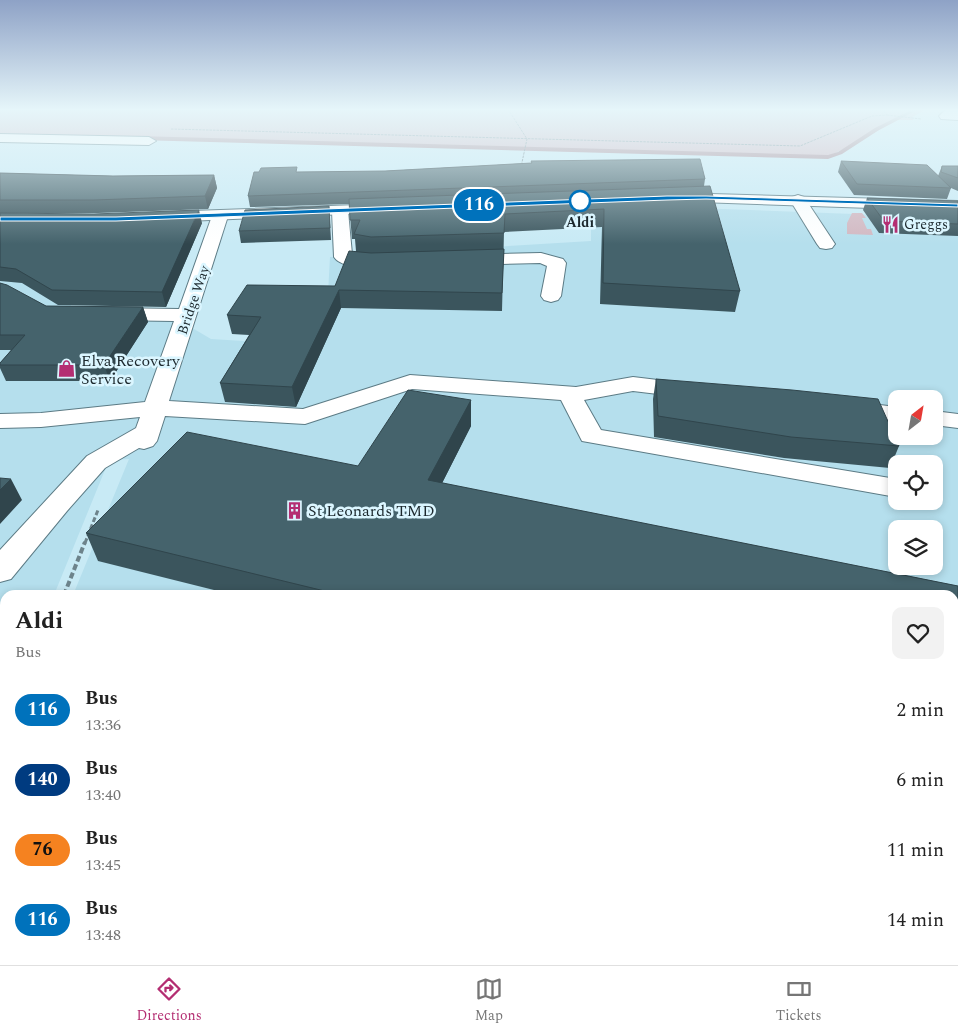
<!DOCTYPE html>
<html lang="en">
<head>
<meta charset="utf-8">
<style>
  body { margin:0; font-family:Spectral,serif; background:#f2f2f2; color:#222; height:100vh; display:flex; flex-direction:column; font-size:19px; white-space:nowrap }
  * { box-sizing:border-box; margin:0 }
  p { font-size:16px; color:#767676 }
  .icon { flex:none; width:28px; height:28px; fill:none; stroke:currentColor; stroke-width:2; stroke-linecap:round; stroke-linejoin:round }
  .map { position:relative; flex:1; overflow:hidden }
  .sheet { position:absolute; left:0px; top:590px; width:959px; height:375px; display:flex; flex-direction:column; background:#fff; border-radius:15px 15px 0 0; box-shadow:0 2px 8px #0003 }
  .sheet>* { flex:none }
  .badge { padding:0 10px; border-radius:16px; font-size:18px; line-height:32px }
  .needle { width:32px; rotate:31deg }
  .controls { position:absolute; left:888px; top:390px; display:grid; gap:10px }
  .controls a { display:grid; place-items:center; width:55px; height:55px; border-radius:10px; background:#fff; box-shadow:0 2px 8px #0003; font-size:25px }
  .map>.badge { position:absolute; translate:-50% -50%; box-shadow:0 0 0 2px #fff }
  .round { display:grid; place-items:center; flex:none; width:52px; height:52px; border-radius:10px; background:#f2f2f2 }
  .headline { display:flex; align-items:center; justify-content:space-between; height:85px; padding:0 15px }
  h1 { font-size:24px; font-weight:700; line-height:38px }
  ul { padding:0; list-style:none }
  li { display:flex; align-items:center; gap:15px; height:70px; padding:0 15px }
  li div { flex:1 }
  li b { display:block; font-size:19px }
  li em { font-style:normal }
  li .badge { min-width:55px; font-weight:700; text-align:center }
  .tabs { display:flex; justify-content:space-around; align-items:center; height:70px; border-top:1px solid #e0e0e0; background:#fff; font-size:14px; color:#767676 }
  .tabs a { display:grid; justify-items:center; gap:2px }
  .tabs .on { color:#b42e72 }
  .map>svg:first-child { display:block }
</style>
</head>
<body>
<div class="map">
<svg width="958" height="965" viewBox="0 0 958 965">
  <rect width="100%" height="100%" fill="#c8eaf5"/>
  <path fill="#b5dfed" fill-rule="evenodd" d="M695,208L958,218V959L954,958V595H73L129,459L109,460L54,595H5V751L0,750V267L92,266L69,309L165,312L211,339L276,343L326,331L330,257L591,241V217ZM896,399H934V436H896ZM896,464H934V501H896ZM896,529H934V566H896Z"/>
  <path fill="#d2b7c1" d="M0,109H926L911,118L914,120H898L830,156L0,135Z
    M852,213H862L866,218H862L867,229H871L873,235L847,234V223Z
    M0,872L5,873V960H378L397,965H0Z
    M954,902L958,903V959L954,958Z"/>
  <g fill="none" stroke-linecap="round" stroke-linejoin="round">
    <path fill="#a78893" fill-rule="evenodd" d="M913,109H919L879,130L842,154L828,159L137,140L134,138L137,136L828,155L838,152L875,128Z"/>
    <defs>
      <path id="minor" d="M946,109H958V120L941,119L939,116Z
        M0,134L149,137L156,141L149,145L0,142Z
        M798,195L804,197L835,244L832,248L826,249L820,248L817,244L790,200L792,197Z
        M340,206L346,208L348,211L352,254L388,259L391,263L388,267C376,270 342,269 334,257L332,211L334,208Z
        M220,211L226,213L228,216L169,401L303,409L410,375L576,387L633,377L691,384L699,386L703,391L699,396L691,398L633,391L584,400L601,430L896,479V497L582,441L561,400L412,389L305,424L165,416L157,441L153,446L144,449L139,448L105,468L67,511L11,579L0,582V550L87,456L136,428L140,417L41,427L0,428V414L41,413L145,402L174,321L109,320L102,318L99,314L102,310L109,308L179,309L212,216L214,213Z
        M541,253L563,259L566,263L561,296L558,300L551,302L544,300L541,296L547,266L540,263L465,265L459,264L456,260L459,256L465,255Z
        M848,401L896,407V421L839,413L836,408L839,403Z
        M934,411L958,414V428L934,425Z"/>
      <path id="highway" d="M676,193L958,201V211L670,201L668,198L670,195Z
        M386,204L392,206L394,209L392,212L164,222L158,220L156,217L158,214L164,212Z"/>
    </defs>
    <use href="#minor" stroke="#5c7b85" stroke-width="2"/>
    <use href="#highway" stroke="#5c7b85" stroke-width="2"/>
    <path stroke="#6d838b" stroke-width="1" stroke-dasharray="2.5 1" stroke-linecap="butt" d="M508,109L527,139L521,167
      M887,115L921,119
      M171,129L800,146L872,116L887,115L883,110L885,109"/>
    <path stroke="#6d838b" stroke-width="3" stroke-dasharray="5 2.5" stroke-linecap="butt" d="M85,543L98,510"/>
    <path stroke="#6d838b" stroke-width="4" stroke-dasharray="6 3" stroke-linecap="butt" d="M64,595L85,542
      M0,692L5,685"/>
    <path stroke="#6d838b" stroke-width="5" stroke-dasharray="8 4" stroke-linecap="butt" d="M0,766L5,767
      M0,797L5,798
      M0,813L5,806
      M877,960L899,965"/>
    <use href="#minor" fill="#fff" fill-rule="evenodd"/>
    <use href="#highway" fill="#fff" fill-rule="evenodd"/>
    <path stroke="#576a71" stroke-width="4.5" stroke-dasharray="8 8" stroke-linecap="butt" d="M0,669L5,670
      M0,696L5,697"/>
    <path stroke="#576a71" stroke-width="5.5" stroke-dasharray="9 9" stroke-linecap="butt" d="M954,848L958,849
      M954,878L958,879"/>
  </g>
  <path fill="#3b555d" d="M531,161L705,179L704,186L740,291L735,312L600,304L602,227L504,232L502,311L341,308L296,407L225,402L220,383L249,335L232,334L227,315L335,286L356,251L355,239H352L349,204L250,207L248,196L385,171L531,163Z
    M841,161L938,176L942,166H958V191L951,188L947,199L854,195L838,172Z
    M0,173L113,176L214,175L217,188L208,209L98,213H5L202,223L166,307L58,305L22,283L0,281Z
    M867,198L958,201V236L879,233L863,210Z
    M329,206L331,240L241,243L239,231Z
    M0,283L46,306L143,307L148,322L110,381H6L0,368V363L11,350H0Z
    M656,379L899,446L890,468L784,458L654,437L653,399Z
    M471,400V426L442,483L958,586V776L954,775V595H234L98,561L86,533L358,466Z"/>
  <path fill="#30454c" d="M214,175L217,188L208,209L205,196Z
    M199,210L202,223L166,307L162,292Z
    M339,290L341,308L296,407L292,387Z
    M143,307L148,322L110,381L104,365Z
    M471,400V426L430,507L428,480Z
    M11,479L22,500L0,524V490Z"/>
  <path fill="#45636c" stroke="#30454c" d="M700,159L705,179L248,196L254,172H259L261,168L297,167L296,172L385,171L532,163L531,161Z
    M841,161L927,165L951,188L857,184Z
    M942,166H958V178L941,172Z
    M0,173L113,176L214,175L205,196L94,200H0Z
    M710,186L740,291L603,283L604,209L505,214L504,233L371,237L354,234L360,220H350L349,199Z
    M867,198L958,201V224L884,221Z
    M329,206L330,228L239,231L245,210Z
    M199,210L162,292L52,290L16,269L0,267V213L94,214Z
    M504,249L502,293L339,290L292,387L220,383L261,317L227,315L247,285L335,286L349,251L371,253Z
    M0,283L7,285L46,306L143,307L104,365H0V363L25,335H0Z
    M656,379L792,390L878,399L899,446L791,437L658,416Z
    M408,390L471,400L428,480L958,586V744L954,743V595H341L86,533L187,432L358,466Z
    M0,478L11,479L0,490Z"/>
  <linearGradient id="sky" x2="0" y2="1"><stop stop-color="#8ea2c6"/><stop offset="0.45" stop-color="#e6f6fa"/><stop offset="1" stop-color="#e6f6fa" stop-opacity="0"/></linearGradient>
  <rect width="958" height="244" fill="url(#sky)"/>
  <path fill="#0072bc" stroke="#fff" d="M667,196H706L958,204V207L706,199L667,200L116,221H0V217H116Z"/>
  <defs>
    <symbol id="restaurant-bare" viewBox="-9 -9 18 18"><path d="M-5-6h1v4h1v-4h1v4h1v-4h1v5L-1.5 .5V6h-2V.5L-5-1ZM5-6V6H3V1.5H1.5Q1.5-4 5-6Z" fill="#b42e72" stroke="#dbf6ff" stroke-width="2.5" paint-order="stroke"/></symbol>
    <symbol id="shop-bare" viewBox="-9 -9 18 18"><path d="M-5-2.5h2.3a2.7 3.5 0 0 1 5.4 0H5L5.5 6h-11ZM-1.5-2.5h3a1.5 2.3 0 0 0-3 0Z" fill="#b42e72" stroke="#dbf6ff" stroke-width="2.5" paint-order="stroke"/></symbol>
    <symbol id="building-bare" viewBox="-9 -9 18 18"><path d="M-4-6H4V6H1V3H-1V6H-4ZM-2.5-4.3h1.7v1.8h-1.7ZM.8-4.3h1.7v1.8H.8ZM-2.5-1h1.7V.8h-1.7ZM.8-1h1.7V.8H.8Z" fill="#b42e72" stroke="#dbf6ff" stroke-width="2.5" paint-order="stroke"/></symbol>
  </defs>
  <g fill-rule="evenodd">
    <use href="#restaurant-bare" x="878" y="212" width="25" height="25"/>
    <use href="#shop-bare" x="54" y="356" width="25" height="25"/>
    <use href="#building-bare" x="282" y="498" width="25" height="25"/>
  </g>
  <circle fill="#fff" stroke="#0072bc" stroke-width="2.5" cx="580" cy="201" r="10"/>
  <g text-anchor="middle" stroke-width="5" stroke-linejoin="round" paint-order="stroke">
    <g font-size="14" font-weight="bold" fill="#1c282d" stroke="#dbf6ff">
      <text x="580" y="227">Aldi</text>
    </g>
    <g font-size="14" fill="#1c282d" stroke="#dbf6ff" text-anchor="start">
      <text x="904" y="229">Greggs</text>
    </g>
    <g font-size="14" fill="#1c282d" stroke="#dbf6ff">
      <text transform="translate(193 300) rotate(-71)" y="5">Bridge Way</text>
    </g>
    <g font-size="16" fill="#1c282d" stroke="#dbf6ff" text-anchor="start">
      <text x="81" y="366">Elva Recovery<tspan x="81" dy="18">Service</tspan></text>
      <text x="308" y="516">St Leonards TMD</text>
    </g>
  </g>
</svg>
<div class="controls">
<a><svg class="needle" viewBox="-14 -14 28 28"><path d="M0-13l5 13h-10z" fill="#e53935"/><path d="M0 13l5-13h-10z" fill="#767676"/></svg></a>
<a><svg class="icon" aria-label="locate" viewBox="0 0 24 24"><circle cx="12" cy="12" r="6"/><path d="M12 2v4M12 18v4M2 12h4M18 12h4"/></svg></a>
<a><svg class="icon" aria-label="layers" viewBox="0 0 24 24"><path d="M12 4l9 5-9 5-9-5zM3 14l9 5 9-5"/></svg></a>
</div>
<b class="badge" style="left:479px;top:205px;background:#0072bc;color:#fff">116</b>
<section class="sheet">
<div class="headline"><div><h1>Aldi</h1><p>Bus</p></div><a class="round"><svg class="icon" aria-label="heart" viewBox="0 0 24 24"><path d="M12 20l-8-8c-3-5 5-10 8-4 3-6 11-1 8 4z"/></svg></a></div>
<ul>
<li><span class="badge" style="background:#0072bc;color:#fff">116</span><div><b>Bus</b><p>13:36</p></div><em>2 min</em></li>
<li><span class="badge" style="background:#003b80;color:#fff">140</span><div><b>Bus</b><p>13:40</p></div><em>6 min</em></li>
<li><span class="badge" style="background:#f58220;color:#111">76</span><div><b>Bus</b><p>13:45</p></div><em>11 min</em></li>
<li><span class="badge" style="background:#0072bc;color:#fff">116</span><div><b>Bus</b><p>13:48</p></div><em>14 min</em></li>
</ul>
</section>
</div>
<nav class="tabs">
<a class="on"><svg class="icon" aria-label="directions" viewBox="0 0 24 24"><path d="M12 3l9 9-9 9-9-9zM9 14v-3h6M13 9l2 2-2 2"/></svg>Directions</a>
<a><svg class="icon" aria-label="map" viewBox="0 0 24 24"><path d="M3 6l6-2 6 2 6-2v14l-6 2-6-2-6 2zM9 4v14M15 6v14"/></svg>Map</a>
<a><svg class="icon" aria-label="tickets" viewBox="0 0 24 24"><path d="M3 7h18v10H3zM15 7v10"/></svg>Tickets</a>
</nav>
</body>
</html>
